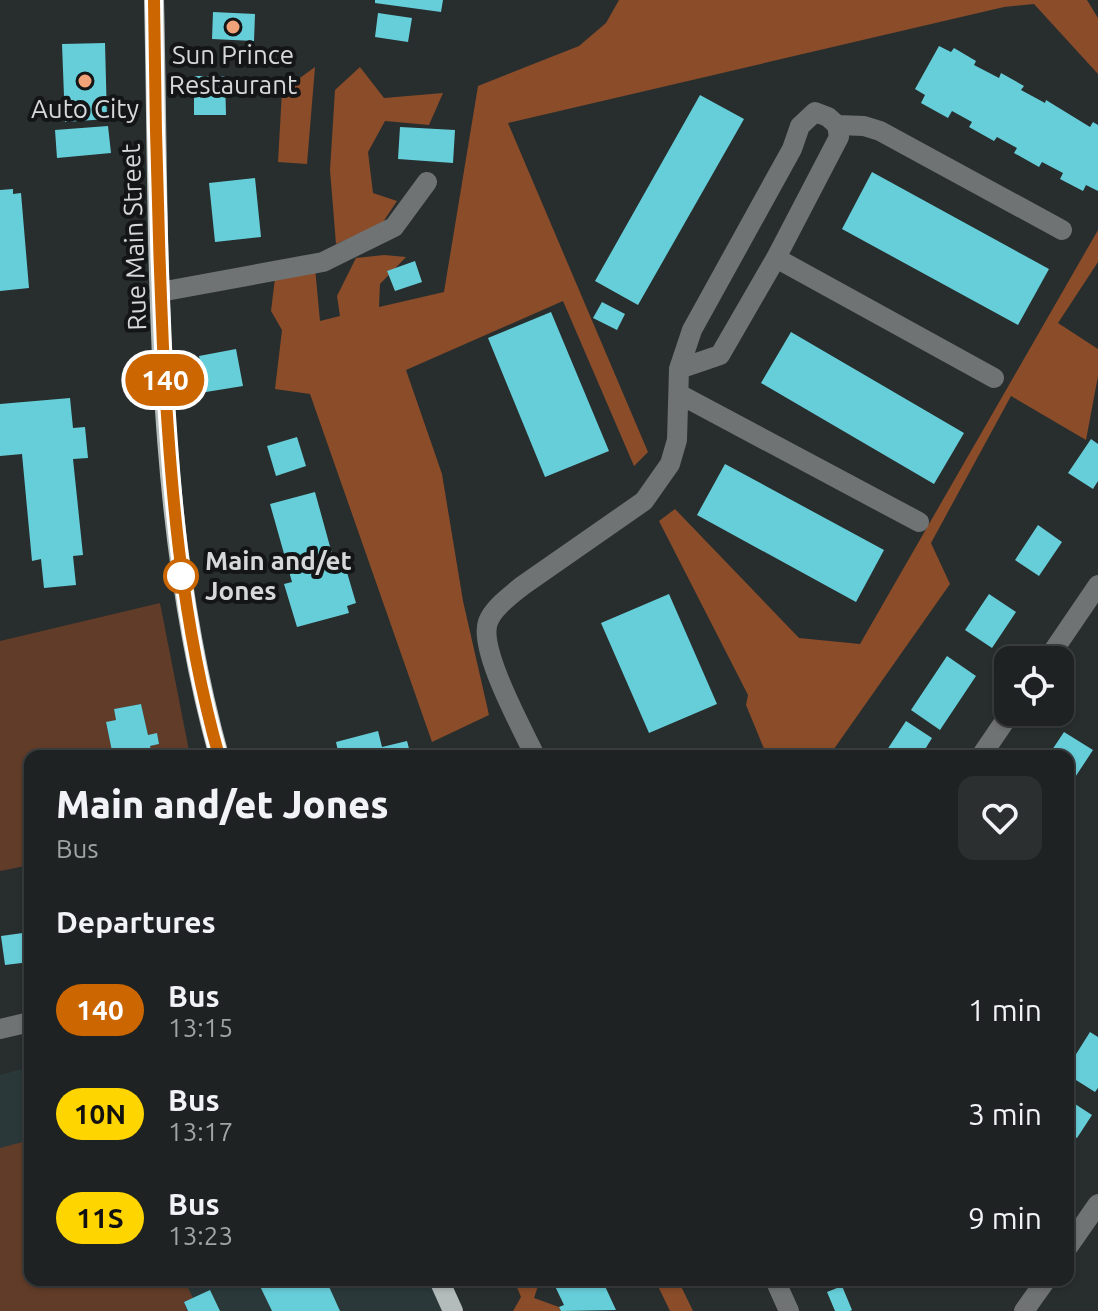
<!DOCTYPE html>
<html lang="en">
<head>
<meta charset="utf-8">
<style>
  body { margin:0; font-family:Ubuntu,sans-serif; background:#2b2f2f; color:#f1f3f6; height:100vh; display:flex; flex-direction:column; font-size:30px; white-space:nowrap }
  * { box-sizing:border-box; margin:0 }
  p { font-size:26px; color:#a1a4a5 }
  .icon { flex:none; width:44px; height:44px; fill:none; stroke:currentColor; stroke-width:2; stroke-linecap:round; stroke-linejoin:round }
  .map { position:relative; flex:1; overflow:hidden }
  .panel { position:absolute; left:24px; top:750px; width:1050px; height:536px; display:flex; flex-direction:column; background:#1e2222; border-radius:16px; box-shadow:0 2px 6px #0004,0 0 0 2px #3c3f40 }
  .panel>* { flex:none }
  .badge { padding:0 16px; border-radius:26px; font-size:28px; line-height:52px }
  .fabs { position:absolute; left:994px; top:646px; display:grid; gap:16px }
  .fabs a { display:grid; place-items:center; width:80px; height:80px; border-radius:16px; background:#1e2222; box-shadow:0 2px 6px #0004,0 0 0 2px #3c3f40; font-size:40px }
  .map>.badge { position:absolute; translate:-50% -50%; box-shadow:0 0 0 4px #fff }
  h2 { padding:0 32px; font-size:30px; line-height:72px }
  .round { display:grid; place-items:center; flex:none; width:84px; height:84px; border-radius:16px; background:#2b2f2f }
  .summary { display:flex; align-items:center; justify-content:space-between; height:136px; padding:0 32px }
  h1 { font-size:38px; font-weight:800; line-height:60px }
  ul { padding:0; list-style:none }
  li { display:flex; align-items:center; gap:24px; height:104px; padding:0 32px }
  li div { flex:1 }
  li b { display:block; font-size:30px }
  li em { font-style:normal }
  li .badge { min-width:88px; font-weight:700; text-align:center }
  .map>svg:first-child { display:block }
</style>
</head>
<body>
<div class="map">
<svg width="1098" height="1311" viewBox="0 0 1098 1311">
  <rect width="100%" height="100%" fill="#282e2e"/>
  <path fill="#2a3839" d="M30,1067V1280H439L453,1311H0V1075Z"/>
  <path fill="#613c28" d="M160,603L190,756H152L150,746L159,744L157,734L148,735L141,704L114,709L116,720L106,723L113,755L123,754L124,756H30V865L0,871V641Z
    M30,1140V1280H184L193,1298L184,1302L187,1311H0V1148Z"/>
  <path fill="#8a4c29" d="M619,0H1087L1098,18V74L1034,4L1004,7L508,123L648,452L634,466L563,301L406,370L442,474L463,601L489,715L432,742L310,394L275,389L282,330L271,311L275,278L315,268L320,321L340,316L337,296L356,258L384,255L406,257L380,284L379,307L444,292L478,86L579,46L606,23Z
    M315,67L307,164L278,162L282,91Z
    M360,67L384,98L443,93L429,125L385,121L368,152L373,193L397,201L381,225L336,244L330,170L335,90Z
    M1098,230V262L1058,323L1098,349V376L1086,440L1011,396L931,543L950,584L829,756H767L746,705L748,695L659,521L675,509L799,638L860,644Z
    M514,1280H540L534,1298L559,1307L561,1311H513L521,1297Z
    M655,1280H678L693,1311H670Z"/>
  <path fill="#66ced9" d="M375,0H443L441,12L375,3Z
    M213,12L255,14L254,41L212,39Z
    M378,13L412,18L408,42L375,37Z
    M105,43L107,119L65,122L62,44Z
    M939,46L951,52L954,48L976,61L974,65L999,78L1001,73L1024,86L1021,90L1045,103L1046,100L1090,127L1093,122L1098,125V191L1086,185L1083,191L1060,179L1063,173L1042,162L1039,167L1014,153L1017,148L997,137L994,141L969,127L972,122L952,111L948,118L921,103L925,95L915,89Z
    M194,76H225L226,115H194Z
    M700,95L744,119L638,305L595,281Z
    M108,126L111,153L57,158L55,130Z
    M400,127L455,130L453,163L398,159Z
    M872,172L1049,269L1018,325L842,229Z
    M255,178L261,237L215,242L209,183Z
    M13,189V194L21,193L29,288L0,291V190Z
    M415,261L422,282L395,291L387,271Z
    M602,302L625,314L617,330L593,318Z
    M551,312L609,451L545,477L488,338Z
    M791,332L964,433L934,484L761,383Z
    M236,349L243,386L206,392L199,356Z
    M70,398L73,428L85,427L88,458L73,459L83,555L73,556L76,585L44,588L41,559L32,561L22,454L0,456V404Z
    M297,437L306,466L276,476L267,446Z
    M1091,439L1098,444V481L1093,489L1068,473Z
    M725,464L884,550L856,602L697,515Z
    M315,492L337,572L346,569L356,603L347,606L349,613L297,627L284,584L292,582L270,504Z
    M1038,525L1062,542L1039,576L1015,560Z
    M669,594L717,704L649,733L601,623Z
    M989,594L1016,612L992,648L965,630Z
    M947,656L976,676L940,730L911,710Z
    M141,704L148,735L157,733L159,744L150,746L152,756H124L123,754L113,756L106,722L116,720L114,709Z
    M906,721L932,738L921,756H883Z
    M378,731L382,747L407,741L411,756H339L336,742Z
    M1064,732L1093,750L1068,788V756H1048Z
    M30,932V962L5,965L1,936Z
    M1090,1032L1098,1037V1088L1095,1092L1068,1075V1067Z
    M1072,1102L1092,1115L1077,1138L1068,1133V1109Z
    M257,1280H326L340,1311H272Z
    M552,1280H597L600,1286L604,1284L616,1310L561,1311L559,1307L564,1305Z
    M842,1286L852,1310L850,1311H835L827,1292Z
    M210,1290L220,1311H188L184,1302Z"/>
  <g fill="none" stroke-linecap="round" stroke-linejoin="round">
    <path stroke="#707374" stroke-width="20" d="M837,125L864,126L880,131L1062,230
      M776,258L994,378
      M160,292L323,262L394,227L427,182
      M679,394L919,522
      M1047,660L1098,585
      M535,756C522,728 478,649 488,622C493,608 510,596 522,586L644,501L670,464L677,440L679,369L692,330L792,149L800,126L815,112L828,117L837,125L839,137L776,258L720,355L679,369
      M981,756L1011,712
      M0,1029L30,1022
      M1068,1247L1098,1204
      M775,1280L789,1311
      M1024,1311L1046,1280"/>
    <path stroke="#b4bbbb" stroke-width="20" d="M154,0C160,250 151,513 219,756
      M439,1280L453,1311"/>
  </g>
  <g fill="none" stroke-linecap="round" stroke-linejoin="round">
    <defs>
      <path id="line" d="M154,0C155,116 158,231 163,347C170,485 181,622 219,756"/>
    </defs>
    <use href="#line" stroke="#fff" stroke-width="18"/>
    <use href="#line" stroke="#c60" stroke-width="12"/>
  </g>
  <g fill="#f0a279" stroke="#131516" stroke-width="3">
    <circle cx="233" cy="27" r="8"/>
    <circle cx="85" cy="81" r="8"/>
  </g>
  <circle fill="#fff" stroke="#c60" stroke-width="4" cx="181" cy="576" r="16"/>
  <g text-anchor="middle" stroke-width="8" stroke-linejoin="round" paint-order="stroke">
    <g font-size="26" fill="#d5d9d9" stroke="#131516">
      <text x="233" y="64">Sun Prince<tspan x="233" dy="30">Restaurant</tspan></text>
      <text x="85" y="118">Auto City</text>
    </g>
    <g font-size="26" fill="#d5d9d9" stroke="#131516">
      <text transform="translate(134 237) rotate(-92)" y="9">Rue Main Street</text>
    </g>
    <g font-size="26" font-weight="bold" fill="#d5d9d9" stroke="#131516" text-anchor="start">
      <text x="205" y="570">Main and/et<tspan x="205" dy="30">Jones</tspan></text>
    </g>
  </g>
</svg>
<div class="fabs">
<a><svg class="icon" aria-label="locate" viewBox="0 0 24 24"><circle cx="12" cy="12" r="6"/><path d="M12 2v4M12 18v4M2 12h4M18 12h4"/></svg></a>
</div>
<b class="badge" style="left:165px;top:380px;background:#c60;color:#fff">140</b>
<section class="panel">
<div class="summary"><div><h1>Main and/et Jones</h1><p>Bus</p></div><a class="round"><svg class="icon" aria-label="heart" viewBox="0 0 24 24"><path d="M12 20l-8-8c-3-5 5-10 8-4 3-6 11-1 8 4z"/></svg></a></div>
<h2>Departures</h2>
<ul>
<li><span class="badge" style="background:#c60;color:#fff">140</span><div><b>Bus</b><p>13:15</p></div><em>1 min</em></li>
<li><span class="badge" style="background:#ffd500;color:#111">10N</span><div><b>Bus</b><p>13:17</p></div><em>3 min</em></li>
<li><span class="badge" style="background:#ffd500;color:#111">11S</span><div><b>Bus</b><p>13:23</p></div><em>9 min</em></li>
</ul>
</section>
</div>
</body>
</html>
